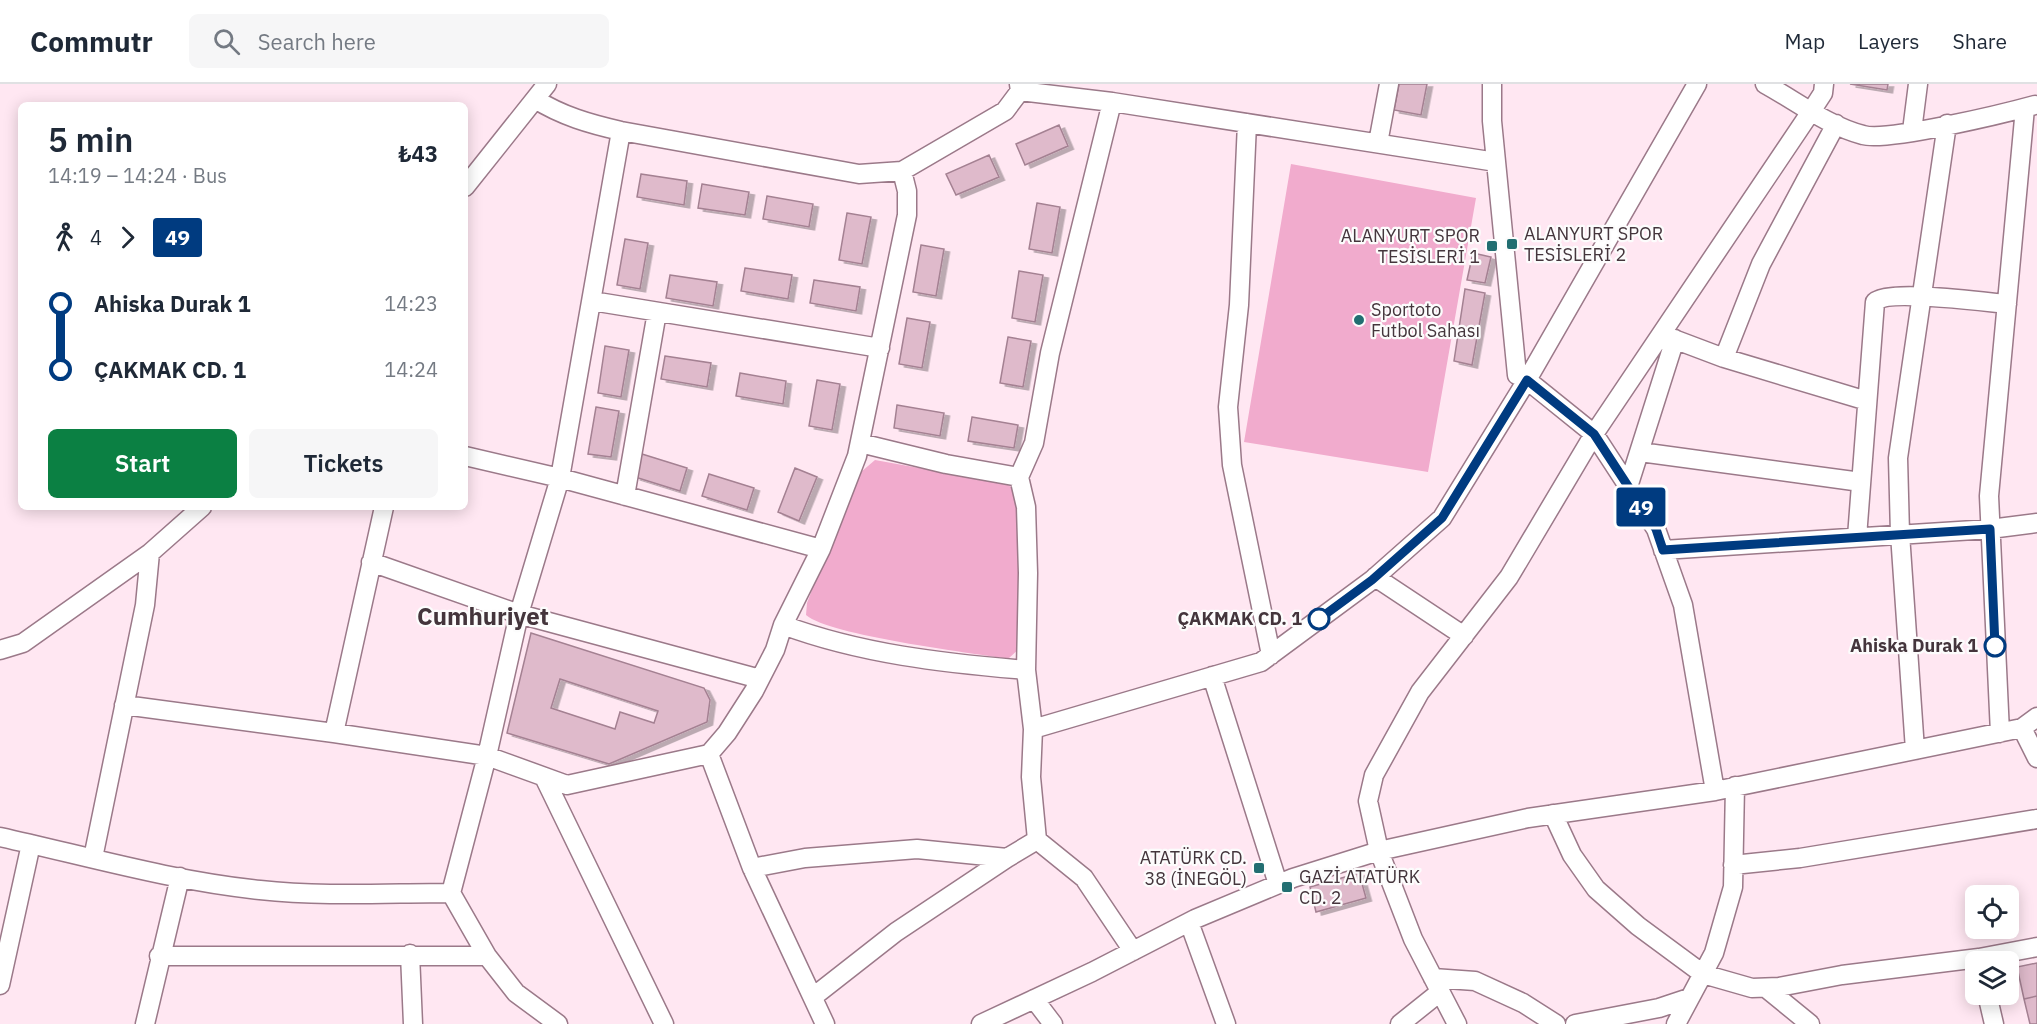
<!DOCTYPE html>
<html lang="en">
<head>
<meta charset="utf-8">
<style>
  body { margin:0; font-family:"IBM Plex Sans",sans-serif; background:#f6f6f7; color:#1f2937; height:100vh; display:flex; flex-direction:column; font-size:22px; white-space:nowrap }
  * { box-sizing:border-box; margin:0 }
  p { font-size:20px; color:#747a83 }
  .icon { flex:none; width:33px; height:33px; fill:none; stroke:currentColor; stroke-width:2; stroke-linecap:round; stroke-linejoin:round }
  .map { position:relative; flex:1; overflow:hidden }
  .panel { position:absolute; left:18px; top:18px; width:450px; height:408px; display:flex; flex-direction:column; background:#fff; border-radius:9px; box-shadow:0 3px 15px #0003 }
  .panel>* { flex:none }
  .badge { padding:0 12px; border-radius:4px; font-size:21px; line-height:39px }
  .fabs { position:absolute; left:1965px; top:801px; display:grid; gap:12px }
  .fabs a { display:grid; place-items:center; width:54px; height:54px; border-radius:9px; background:#fff; box-shadow:0 3px 15px #0003; font-size:30px }
  .map>.badge { position:absolute; translate:-50% -50%; box-shadow:0 0 0 3px #fff }
  .legs { display:flex; align-items:center; gap:9px; height:66px; padding:0 30px; font-size:20px }
  .legs p { margin-inline-start:auto }
  .head { display:flex; align-items:center; justify-content:space-between; height:102px; padding:0 30px }
  h1 { font-size:33px; font-weight:600; line-height:45px }
  .button { display:flex; gap:12px; margin-top:auto; padding:12px 30px }
  .button a { flex:1; height:69px; border-radius:9px; background:#0b8043; color:#fff; font-size:24px; font-weight:600; line-height:69px; text-align:center }
  .button a+a { background:#f6f6f7; color:#1f2937 }
  ul { padding:0 30px; list-style:none }
  li { display:flex; align-items:center; gap:21px; height:66px; font-size:22px }
  li i { display:grid; place-items:center; width:9px; height:100%; margin:0 8px; background:currentColor }
  li i::after { content:''; width:15px; height:15px; margin:-8px; border:4px solid; border-radius:50%; background:#fff }
  li p { margin-inline-start:auto }
  li:first-child i { background:linear-gradient(#0000 50%,currentColor 0) }
  li:last-child i { background:linear-gradient(currentColor 50%,#0000 0) }
  header { display:flex; align-items:center; gap:36px; box-sizing:border-box; height:84px; padding:0 30px; background:#fff; border-bottom:2px solid #e0e1e3 }
  header strong { font-size:28px }
  nav { display:flex; gap:33px; margin-inline-start:auto; font-size:21px }
  .search { width:420px; height:54px; background:#f6f6f7; display:flex; align-items:center; gap:15px; box-sizing:border-box; padding:0 21px; border-radius:9px; color:#747a83; font-size:22px }
  .map>svg:first-child { display:block }
</style>
</head>
<body>
<header>
<strong>Commutr</strong>
<div class="search"><svg class="icon" aria-label="search" viewBox="0 0 24 24"><circle cx="10" cy="10" r="6"/><path d="M15 15l6 6"/></svg>Search here</div>
<nav><a>Map</a><a>Layers</a><a>Share</a></nav>
</header>
<div class="map">
<svg width="2037" height="940" viewBox="0 0 2037 940">
  <defs>
    <filter id="shadow"><feDropShadow dx="5.5" dy="3" stdDeviation="0" flood-color="#0004"/></filter>
  </defs>
  <rect width="100%" height="100%" fill="#ffe7f2"/>
  <path fill="#f1abcd" d="M1291,80L1476,114L1428,388L1244,358Z
    M875,376L1007,400L1019,409L1023,561L1008,575C968,568 831,552 806,531L807,519L854,394Z"/>
  <path fill="#dfbacb" stroke="#a48192" stroke-width="1.5" fill-rule="evenodd" filter="url(#shadow)" d="M1399,0H1427L1421,31L1394,26Z
    M1850,0H1888L1887,6Z
    M1059,41L1068,62L1025,81L1016,60Z
    M989,71L999,93L956,111L946,90Z
    M641,90L687,97L684,121L637,113Z
    M702,100L749,108L745,131L698,124Z
    M767,112L813,120L809,143L763,135Z
    M1037,119L1060,123L1052,169L1029,165Z
    M847,129L871,133L862,180L839,176Z
    M625,155L648,159L640,205L617,201Z
    M921,161L944,165L936,212L913,208Z
    M1473,169L1491,173L1485,199L1467,196Z
    M745,184L792,191L788,215L741,207Z
    M1019,187L1043,191L1035,238L1012,234Z
    M670,191L717,198L713,222L666,214Z
    M814,196L860,203L856,227L810,219Z
    M1465,205L1485,209L1472,281L1454,277Z
    M907,234L930,238L922,284L899,280Z
    M1008,253L1031,257L1023,303L1000,299Z
    M605,262L629,266L621,313L598,309Z
    M665,272L711,279L707,303L661,295Z
    M740,289L786,297L783,320L736,312Z
    M817,296L840,300L832,346L809,342Z
    M897,321L944,329L940,352L894,344Z
    M596,323L619,327L611,373L588,370Z
    M972,333L1018,341L1014,364L968,357Z
    M642,370L687,384L680,407L635,393Z
    M795,384L817,393L799,437L778,428Z
    M709,390L754,404L747,426L702,412Z
    M531,549L704,604L710,616L707,638L609,680L507,649ZM560,595L658,627L654,639L620,628L615,645L551,624Z
    M1359,789L1366,814L1316,828L1310,803Z
    M2037,879V912L2024,915L2017,883Z
    M2037,912V940H2030L2024,915Z"/>
  <g fill="none" stroke-linecap="round" stroke-linejoin="round">
    <defs>
      <path id="minor" d="M1492,0V37L1517,291L1527,296L1594,350L1656,445L1683,521L1715,707
        M1765,0C1796,17 1828,42 1863,51C1887,58 2006,29 2035,21
        M1020,7L1112,18L1496,78
        M535,15C562,32 590,40 621,47L859,90L902,87L1005,27L1020,7L1019,0
        M1247,39L1239,221L1228,323L1232,381L1271,571
        M1912,47L1918,0
        M1378,59L1389,0
        M465,103L547,0
        M592,217L880,264
        M1663,251L1724,274L1867,317
        M1724,274L1761,180L1836,40
        M860,359L946,380L1019,393L1026,423L1028,489L1026,586L1033,645L1031,693L1037,756L1084,794L1133,867
        M1640,368L1861,398
        M465,372L560,394L821,465
        M1019,393L1034,359L1050,269L1112,18
        M1628,403L1675,255
        M625,412L657,228
        M1857,453L1875,218C1888,205 1985,218 2007,220
        M1663,466L1990,445L2037,439
        M371,478L519,530L760,595
        M1375,493L1464,552
        M783,541C861,570 943,579 1026,586
        M0,566L23,559L150,469L202,423
        M1212,592L1278,800
        M124,621L334,649L487,672L567,701L709,670L727,649L754,607L775,566L783,541L821,465L857,372L907,131V107L902,87
        M2022,644L2037,633
        M1033,645L1261,578L1372,496L1442,434L1527,296L1697,0
        M334,649L384,423
        M2000,649L1989,412L2025,24
        M1915,666L1900,450L1898,374L1947,40
        M709,670L752,784L825,940
        M544,693L664,940
        M1553,730L1572,771L1596,805L1638,842L1703,890L1752,904L1779,903L1842,891L1979,874L2037,863
        M0,753C86,772 172,797 260,806C323,813 388,809 451,809
        M93,774L145,521L150,469
        M1733,781L1800,774L2037,735
        M752,784L805,774L917,765L1007,774L1037,756
        M1189,838L1226,940
        M410,870L413,940
        M159,872H487
        M1433,894L1475,897L1523,919L1556,940
        M0,901L31,760
        M1766,904L1810,940
        M1987,910L1994,940
        M813,913L896,848L1007,774
        M1034,915L1053,940
        M145,940L180,793
        M558,940L516,909L487,872L451,809L487,672L519,530L560,394L621,47
        M981,940L1092,888L1195,835L1293,794L1379,767L1528,734L1715,707L2022,644L2037,674
        M1400,940L1440,908
        M1457,940L1413,855L1379,767L1368,717L1374,691L1420,608L1509,493L1594,350L1812,26L1823,9L1824,0
        M1575,940L1659,924L1689,914
        M1676,940L1714,869L1733,803L1735,702"/>
    </defs>
    <use href="#minor" stroke="#9b7989" stroke-width="21"/>
    <use href="#minor" stroke="#fff" stroke-width="18"/>
  </g>
  <g fill="none" stroke-linecap="round" stroke-linejoin="round">
    <defs>
      <path id="line-1" d="M1319,535L1372,496L1442,434L1527,296L1594,350L1656,445L1663,466L1990,445L1995,562"/>
    </defs>
    <use href="#line-1" stroke="#fff" stroke-width="14"/>
    <use href="#line-1" stroke="#003b80" stroke-width="9"/>
  </g>
  <g fill="#226e71" stroke="#fcfcfc" stroke-width="2">
    <rect x="1506" y="154" width="12" height="12" rx="3"/>
    <rect x="1486" y="156" width="12" height="12" rx="3"/>
    <circle cx="1359" cy="236" r="6"/>
    <rect x="1253" y="778" width="12" height="12" rx="3"/>
    <rect x="1281" y="797" width="12" height="12" rx="3"/>
  </g>
  <g fill="#fff" stroke="#003b80" stroke-width="3">
    <circle cx="1319" cy="535" r="10"/>
    <circle cx="1995" cy="562" r="10"/>
  </g>
  <g text-anchor="middle" stroke-width="4.5" stroke-linejoin="round" paint-order="stroke">
    <g font-size="18" fill="#44353c" stroke="#fcfcfc" text-anchor="start">
      <text x="1524" y="156">ALANYURT SPOR<tspan x="1524" dy="21">TESİSLERİ 2</tspan></text>
      <text x="1480" y="158" text-anchor="end">ALANYURT SPOR<tspan x="1480" dy="21">TESİSLERİ 1</tspan></text>
      <text x="1371" y="232">Sportoto<tspan x="1371" dy="21">Futbol Sahası</tspan></text>
      <text x="1247" y="780" text-anchor="end">ATATÜRK CD.<tspan x="1247" dy="21">38 (İNEGÖL)</tspan></text>
      <text x="1299" y="799">GAZİ ATATÜRK<tspan x="1299" dy="21">CD. 2</tspan></text>
    </g>
    <g font-size="18" font-weight="bold" fill="#44353c" stroke="#fcfcfc" text-anchor="end">
      <text x="1302" y="541">ÇAKMAK CD. 1</text>
      <text x="1978" y="568">Ahiska Durak 1</text>
    </g>
    <g font-size="24" font-weight="bold" fill="#44353c" stroke="#fcfcfc">
      <text x="483" y="541">Cumhuriyet</text>
    </g>
  </g>
</svg>
<div class="fabs">
<a><svg class="icon" aria-label="locate" viewBox="0 0 24 24"><circle cx="12" cy="12" r="6"/><path d="M12 2v4M12 18v4M2 12h4M18 12h4"/></svg></a>
<a><svg class="icon" aria-label="layers" viewBox="0 0 24 24"><path d="M12 4l9 5-9 5-9-5zM3 14l9 5 9-5"/></svg></a>
</div>
<b class="badge" style="left:1641px;top:423px;background:#003b80;color:#fff">49</b>
<section class="panel">
<div class="head"><div><h1>5 min</h1><p>14:19 – 14:24 · Bus</p></div><b>₺43</b></div>
<div class="legs"><svg class="icon" aria-label="walk" viewBox="0 0 24 24"><circle cx="13" cy="4" r="2"/><path d="M13 8l-2 6 4 7M11 14l-3 7M7 12l3-4h3l4 4"/></svg>4<svg class="icon" aria-label="forward" viewBox="0 0 24 24"><path d="M9 5l7 7-7 7"/></svg><b class="badge" style="background:#003b80;color:#fff">49</b></div>
<ul>
<li><i style="color:#003b80"></i><b>Ahiska Durak 1</b><p>14:23</p></li>
<li><i style="color:#003b80"></i><b>ÇAKMAK CD. 1</b><p>14:24</p></li>
</ul>
<div class="button"><a>Start</a><a>Tickets</a></div>
</section>
</div>
</body>
</html>
